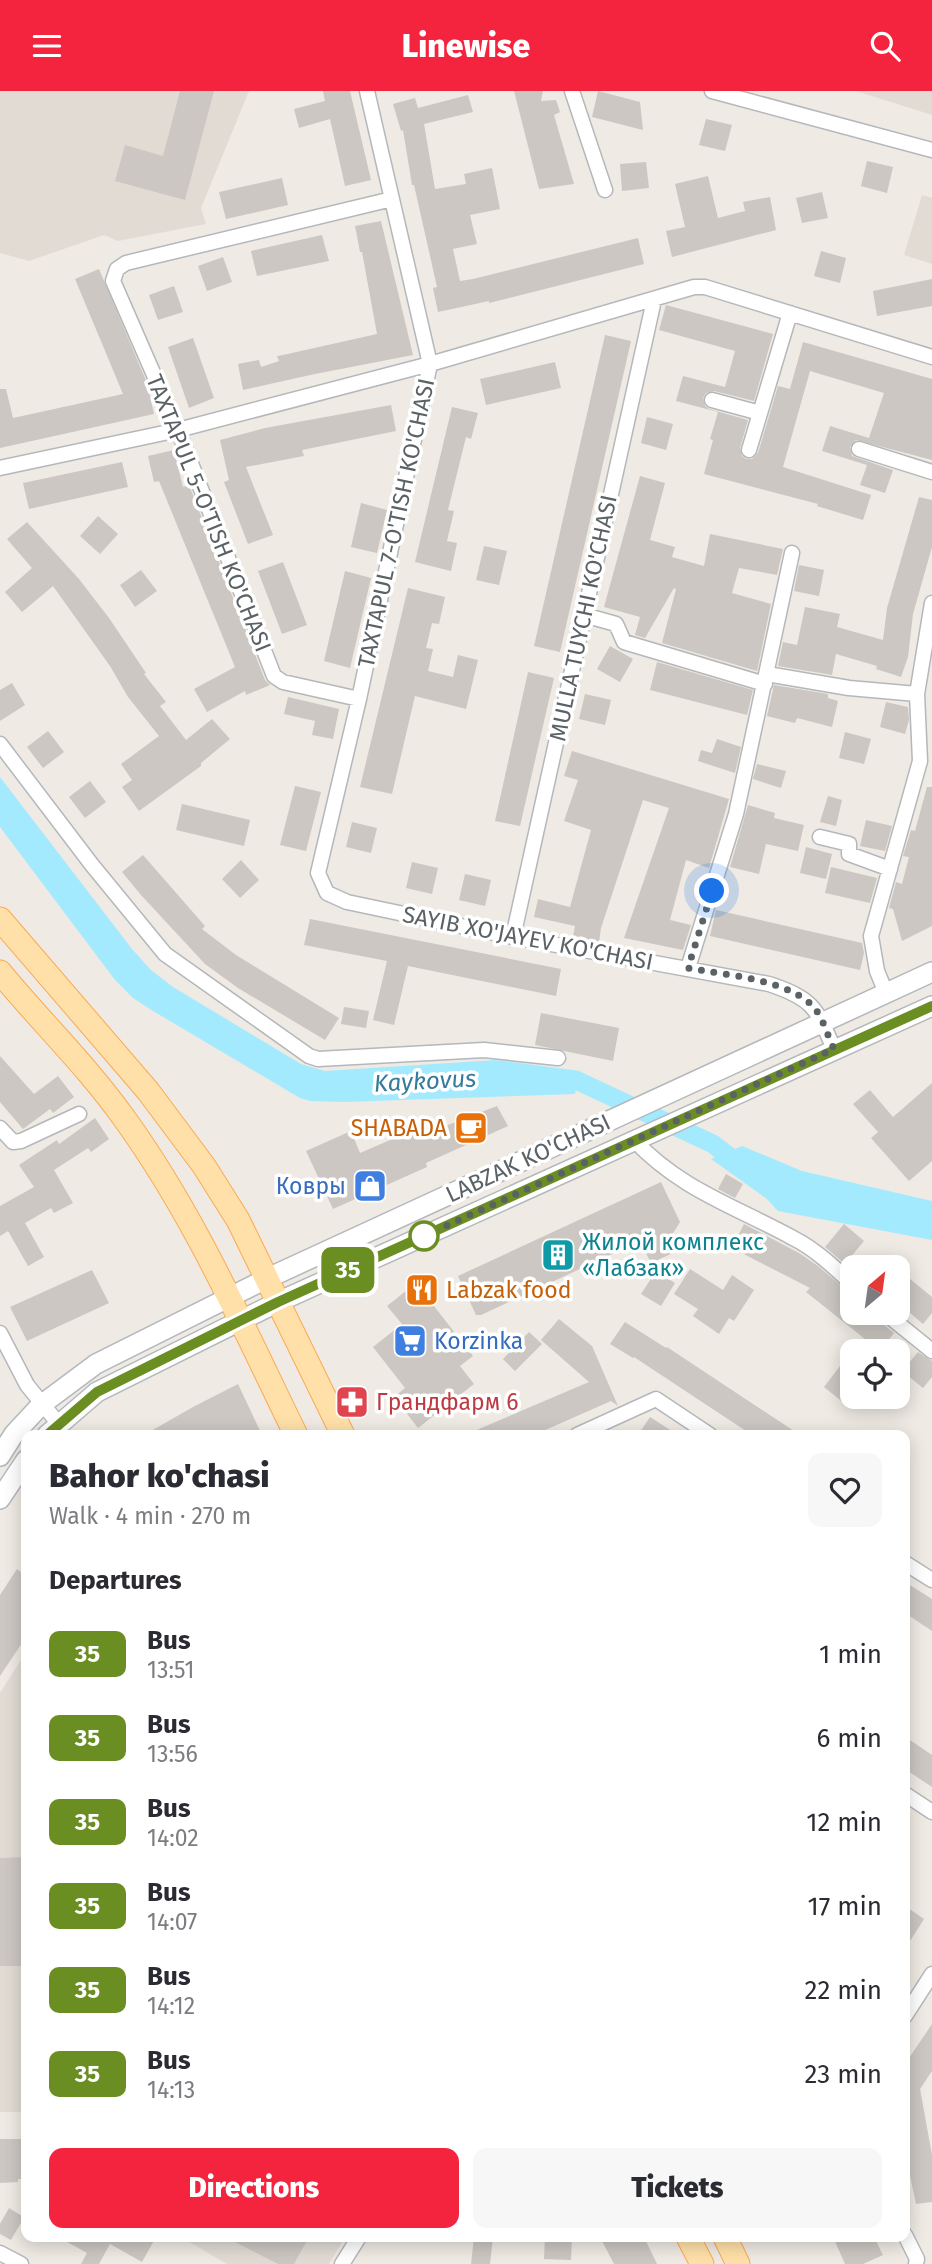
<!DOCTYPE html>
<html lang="en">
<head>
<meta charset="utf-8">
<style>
  body { margin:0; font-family:"Fira Sans",sans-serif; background:#f7f7f7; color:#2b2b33; height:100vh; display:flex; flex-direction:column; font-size:26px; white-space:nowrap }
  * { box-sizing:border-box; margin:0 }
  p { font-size:23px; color:#7c7c81 }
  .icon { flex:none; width:38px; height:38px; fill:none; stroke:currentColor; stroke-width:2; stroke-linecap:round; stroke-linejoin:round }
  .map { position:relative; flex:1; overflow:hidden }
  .sheet { position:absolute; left:21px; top:1339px; width:889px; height:812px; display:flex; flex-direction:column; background:#fff; border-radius:14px; box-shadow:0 4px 18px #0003 }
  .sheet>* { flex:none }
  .badge { padding:0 14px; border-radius:10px; font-size:24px; line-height:46px }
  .needle { width:46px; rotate:29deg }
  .controls { position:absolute; left:840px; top:1164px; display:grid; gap:14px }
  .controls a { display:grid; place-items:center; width:70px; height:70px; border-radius:14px; background:#fff; box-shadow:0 4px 18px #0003; font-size:35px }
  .you { position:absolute; width:35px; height:35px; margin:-18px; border:5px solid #fff; border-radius:50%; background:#1a73e8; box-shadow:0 0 0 10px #1a73e833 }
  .map>.badge { position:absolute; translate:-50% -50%; box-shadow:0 0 0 4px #fff }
  h2 { padding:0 28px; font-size:26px; line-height:63px }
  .round { display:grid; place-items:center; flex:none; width:74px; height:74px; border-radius:14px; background:#f7f7f7 }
  .summary { display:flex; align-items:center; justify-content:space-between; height:119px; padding:0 28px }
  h1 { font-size:33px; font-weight:800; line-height:52px }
  .button { display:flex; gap:14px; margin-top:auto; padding:14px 28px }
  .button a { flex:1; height:80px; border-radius:14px; background:#f4243e; color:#fff; font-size:28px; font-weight:800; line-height:80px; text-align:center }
  .button a+a { background:#f7f7f7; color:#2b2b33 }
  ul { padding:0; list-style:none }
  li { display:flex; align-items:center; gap:21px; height:84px; padding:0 28px }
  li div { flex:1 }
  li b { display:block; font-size:26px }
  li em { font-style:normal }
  li .badge { min-width:77px; font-weight:700; text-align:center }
  header { display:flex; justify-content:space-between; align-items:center; height:91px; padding:0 28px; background:#f4243e; color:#fff; font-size:32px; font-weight:800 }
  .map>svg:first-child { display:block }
</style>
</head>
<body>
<header><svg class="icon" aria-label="menu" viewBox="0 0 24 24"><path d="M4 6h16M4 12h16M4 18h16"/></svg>Linewise<svg class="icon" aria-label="search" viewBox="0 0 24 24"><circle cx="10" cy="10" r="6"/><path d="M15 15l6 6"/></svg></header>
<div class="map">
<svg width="932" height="2173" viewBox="0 0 932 2173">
  <rect width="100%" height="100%" fill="#efeae3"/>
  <path fill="#e1dbd4" d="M0,0H249L201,117L206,133L118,150L104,144L29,170L0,162Z
    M856,0H932V24Z
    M922,104L932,107V173L904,164Z
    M26,1561V2021H0V1602Z
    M181,2146H345L329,2173H227Z"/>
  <path fill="#a4eaff" d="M0,686L132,858L151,879L173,896L301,973L325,980L496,969L580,980L575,1003L344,1011L310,1010L300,1007L153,920L133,907L115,889L0,736Z
    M742,1055L802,1080L932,1110V1149L778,1120L767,1108L711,1068Z"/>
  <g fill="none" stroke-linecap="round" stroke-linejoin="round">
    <path stroke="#a4eaff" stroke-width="19" d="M552,988L578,990L713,1053L744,1077"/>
  </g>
  <path fill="#ccc7c2" d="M180,0H214L185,109L115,90L125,54L163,65Z
    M323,0H350L371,89L345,95L330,28L299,37L294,18L325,10Z
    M514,0H543L541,10L556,9L560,21L554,24L574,93L539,98Z
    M598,0L640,11L643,39L592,26Z
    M468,4L473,21L424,33L435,98L466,93L464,83L492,77L500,118L470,124L477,153L453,158L460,190L473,188L638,147L644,173L489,212V210L438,221L433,197L437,196L414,94H412L403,39L401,40L393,13L415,7L418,17Z
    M706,28L732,34L725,60L699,54Z
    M867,70L893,76L887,102L861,95Z
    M646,71L649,97L622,100L620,73Z
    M708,85L718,127L745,120L743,111L770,106L776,139L672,166L666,140L685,136L675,93Z
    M282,87L288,114L226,128L219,101Z
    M822,101L828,127L802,132L796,107Z
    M381,130L413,264L315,283L243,299L238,273L259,269L261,276L279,270L277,265L283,264L377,243L362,161H360L355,135Z
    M322,144L329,170L257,185L251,160Z
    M821,160L846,167L840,192L814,185Z
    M223,166L232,191L207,200L198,175Z
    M99,178L147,292L154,323L0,357V298H6L13,327L123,303L75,188Z
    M932,188V215L877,225L873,200Z
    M174,195L183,221L158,229L149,204Z
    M666,214L773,243L754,310L714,300L706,302L703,307L705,315L709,318L748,329L740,357L742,365L746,368H752L758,362L778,295L790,298L803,251L932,288V369L856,349L850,356L852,365L893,379L885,402L860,394L867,374L822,360L830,335L869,347L884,302L810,280L783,376L871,404L863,429L817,415L818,413L704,383L713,349L710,348L718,321L676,310L683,285L725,296L735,260L659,239Z
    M605,244L631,250L560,561L534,555Z
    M193,247L214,307L189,317L168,256Z
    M555,271L561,297L486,314L480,288Z
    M391,314L396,340L302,359L304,365L246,376L273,444L248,453L224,391L229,389L220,349L265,337Z
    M452,316L478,322L471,348L466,346L448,419L454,420L447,450L457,452L451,480L415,471Z
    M647,326L673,333L666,359L641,352Z
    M174,359L183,396L189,394L265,589L270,594L246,604L245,600L207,621L194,598L235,576L159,390L154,391L148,365Z
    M122,371L128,396L29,418L23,392Z
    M640,385L665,392L650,449L675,456L672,466L704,475L710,443L783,458L777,484L739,477L732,502L771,513L757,580L662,552L676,498L674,497L645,547L635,544L640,526L604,516Z
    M919,406L932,409V456L913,523L908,566L901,586L876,578L877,575L836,563L832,584L778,575L783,551L797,554L805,516L840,523L837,536L883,549L887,517Z
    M361,412L387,419L377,462L351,456Z
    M98,425L118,443L100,463L80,445Z
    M27,431L79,488L109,527L146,582L144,583L166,611L160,615L186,649L212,628L230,648L201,672V675L139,720L122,696L132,689L121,673L159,645L128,606L110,575L53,495L22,521L5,501L32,477L7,448Z
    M484,455L507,460L499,494L476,489Z
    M283,471L307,534L282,543L258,480Z
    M799,474L824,479L819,505L794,500Z
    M141,479L157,500L135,516L120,494Z
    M345,480L371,487L350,577L324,570Z
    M408,497L445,506L439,533L432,532L426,557L433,558L428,580L453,586L458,564L478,569L466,618L415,605L392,703L360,696Z
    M610,555L633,568L620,591L597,578Z
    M657,571L753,599L747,624L650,599Z
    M528,581L554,587L520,735L495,730Z
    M12,592L25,614L0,630V599Z
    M774,594L828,603V607L838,610L832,636L797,627L795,632L767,625Z
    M585,603L611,609L605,634L579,628Z
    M288,606L339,618L333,648L312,644L315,630L284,623Z
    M886,611L908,616L909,629L905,643L880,636Z
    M48,640L64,661L43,677L27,656Z
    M845,641L871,648L864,673L839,667Z
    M717,648L741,656L735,682L698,670L701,659L712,662Z
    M572,660L729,708L709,777L686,769L670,829L691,834L683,859L624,847L669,717L643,709L601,837L599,851L573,845L575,835L534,826L538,808L570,816L591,739L564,730L578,689L564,685Z
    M757,673L786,680L781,697L753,688Z
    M90,690L106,711L85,727L69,706Z
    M295,695L321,701L306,760L280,754Z
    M927,696H932V835L902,850L893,818L889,817L896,791L902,793L909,766L903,765L911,739L915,740Z
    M828,705L842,709L836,735L820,731Z
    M182,713L250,729L244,755L176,739Z
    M748,714L775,722L774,727L804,734L798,760L766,753L759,783L730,776Z
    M866,729L892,735L885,760L860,755Z
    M352,731L377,737L371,762L346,756Z
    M806,756L832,763L826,788L800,782Z
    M143,764L205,835L202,838L236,864L339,927L325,949L238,897L205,873L141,804L122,781Z
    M241,769L259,789L240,807L222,788Z
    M412,771L438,777L432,803L406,797Z
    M831,776L877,787L870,812L825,802Z
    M465,783L491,789L485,815L459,809Z
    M716,819L862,852L864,862L860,879L710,845Z
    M310,828L561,878L556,905L408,875L394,934L373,929L387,870L304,854Z
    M344,916L369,920L366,937L341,933Z
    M541,922L619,937L613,970L535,954Z
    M0,965L34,1003L58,985L74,1006L53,1022L50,1018L23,1038L0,1011Z
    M932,992V1070L909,1090L871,1047L878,1041L853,1013L870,999L893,1026Z
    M497,1015L508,1035L426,1072L427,1076L333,1118L306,1060L351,1040L360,1062L411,1040L414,1047Z
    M95,1027L109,1048L91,1061L88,1057L54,1079L73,1112L54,1122L51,1117L25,1132L44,1166L28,1175L8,1140L0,1145V1115L34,1096L19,1074L57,1049L59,1053Z
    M726,1083L743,1093L735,1107L718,1098Z
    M661,1091L680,1131L672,1144L688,1155L651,1172L640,1150L481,1224H476L458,1185Z
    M744,1133L799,1162L818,1175L852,1204V1222H876L878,1229L894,1242L880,1260L806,1201L810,1197L732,1157Z
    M844,1133L864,1150L845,1173L825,1156Z
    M690,1178L723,1199L732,1184L754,1199L734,1230L729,1227L719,1243L693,1225L698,1218L674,1203Z
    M898,1178L932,1206V1222L923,1233L910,1222L906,1227L898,1220Z
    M92,1179L109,1212L27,1250L10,1216Z
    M656,1180L675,1192L661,1215L641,1203Z
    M421,1188L436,1207L430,1210L473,1265L460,1275L474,1293L418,1337L394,1306L405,1297L373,1256L402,1233L387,1215Z
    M559,1228L592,1255L618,1315L611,1310L534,1344H465L589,1291L541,1249Z
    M625,1231L666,1257L667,1256L800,1344H752L634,1266L633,1267L610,1253Z
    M529,1241L542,1253L515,1280L503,1268Z
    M918,1261L932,1270V1286L923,1297L902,1280Z
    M840,1275L852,1285V1303L845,1313L824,1296Z
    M238,1293L262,1344H144L193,1316Z
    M650,1326L678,1344H638Z
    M17,1478L26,1485V1546L0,1585V1504Z
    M905,1491L932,1508V1540L905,1522Z
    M910,1649L932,1664V1696L905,1678V1656Z
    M26,1766V1875H0V1767Z
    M905,1815L924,1828L905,1858Z
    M932,1933V1980L920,1998L932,2064V2111L916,2113L905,2062V1973Z
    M0,2048H26V2088H18V2091L0,2092Z
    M9,2117L22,2125V2130L11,2149L0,2143V2133Z
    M58,2146H156L142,2171L110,2153L99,2173H81L87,2162Z
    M225,2146H309L294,2173H278Z
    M474,2146H493L490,2173H471Z
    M545,2146H572L571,2169L544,2168Z
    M600,2146H644L657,2173H614Z
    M833,2146H874L883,2164L863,2173H845Z"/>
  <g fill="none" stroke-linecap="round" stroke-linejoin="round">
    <defs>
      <path id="minor" d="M367,0L430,273L359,608L318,782L327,802L347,811L513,846L769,893C814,908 816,917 834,958
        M572,0L605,99
        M712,0L932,59
        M712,309L760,322
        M859,358L932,381
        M749,359L790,222
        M0,377L178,339L430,273L694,196H705L932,266
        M584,524L616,533L624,551L765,593
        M767,583L849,597L917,603
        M359,608L283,591L274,585L178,339L113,190L117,178L126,172L392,108
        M0,653L92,774L165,863L309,965L318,968L484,959L558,967
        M820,746L849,753V763L890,778
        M513,846L654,209
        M688,877L736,723L792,462
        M886,902L877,880L871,845L920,670L917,603L932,512
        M0,1037L13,1051L21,1050L79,1023
        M634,1049C681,1099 735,1115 793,1147C815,1158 834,1176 852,1193
        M885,1222L932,1260
        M0,1242L27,1294L58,1332
        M577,1344L656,1308L710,1344
        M905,1472L932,1489
        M905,1703L932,1721
        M905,1925L932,1883
        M905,2144L917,2168L916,2173
        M0,2162L21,2173
        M342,2173L359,2146"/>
      <path id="secondary" d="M47,1344L97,1301L278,1211L932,915
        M0,1365L14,1343L41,1314L96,1273L266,1188L932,881
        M0,1408L26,1369"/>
      <path id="primary" d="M0,828L148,1000L204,1075L238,1129L343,1344
        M0,881C41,931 87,975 124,1027C195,1125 243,1236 296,1344
        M688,2146L702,2173
        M725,2146L738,2173"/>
    </defs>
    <use href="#minor" stroke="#b4b8bb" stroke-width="17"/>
    <use href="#secondary" stroke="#b2b8bc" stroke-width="22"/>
    <use href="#primary" stroke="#fba951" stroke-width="25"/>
    <use href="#minor" stroke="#fff" stroke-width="14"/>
    <use href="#secondary" stroke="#fff" stroke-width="19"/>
    <use href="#primary" stroke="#ffe0a9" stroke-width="23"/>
  </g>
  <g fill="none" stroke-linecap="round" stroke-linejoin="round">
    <defs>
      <path id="line" d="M47,1344L97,1301L278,1211L932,915"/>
    </defs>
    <use href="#line" stroke="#fff" stroke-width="16"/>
    <use href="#line" stroke="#6b8e23" stroke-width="10"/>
    <path stroke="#5b6265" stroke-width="7" stroke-dasharray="0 12.6" d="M424,1145L834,958C828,946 824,930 816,919C793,888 723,884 688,877L712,800"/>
  </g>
  <defs>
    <symbol id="cafe-square" viewBox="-11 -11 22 22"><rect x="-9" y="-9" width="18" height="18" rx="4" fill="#e8710a" stroke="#fff"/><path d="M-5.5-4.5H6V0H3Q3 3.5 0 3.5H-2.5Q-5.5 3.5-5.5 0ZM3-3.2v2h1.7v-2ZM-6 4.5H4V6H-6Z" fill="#fff"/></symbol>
    <symbol id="shop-square" viewBox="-11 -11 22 22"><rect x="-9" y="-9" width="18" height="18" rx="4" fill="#3f7fe0" stroke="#fff"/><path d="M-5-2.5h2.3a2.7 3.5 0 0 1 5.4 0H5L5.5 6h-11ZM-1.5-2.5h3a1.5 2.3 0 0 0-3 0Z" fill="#fff"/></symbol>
    <symbol id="building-square" viewBox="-11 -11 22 22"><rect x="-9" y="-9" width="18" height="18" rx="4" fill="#0f9aa8" stroke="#fff"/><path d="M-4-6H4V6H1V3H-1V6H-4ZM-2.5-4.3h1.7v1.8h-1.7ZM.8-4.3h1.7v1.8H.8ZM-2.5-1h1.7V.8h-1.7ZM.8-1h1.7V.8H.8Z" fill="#fff"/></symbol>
    <symbol id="restaurant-square" viewBox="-11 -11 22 22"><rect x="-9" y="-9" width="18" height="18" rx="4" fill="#e8710a" stroke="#fff"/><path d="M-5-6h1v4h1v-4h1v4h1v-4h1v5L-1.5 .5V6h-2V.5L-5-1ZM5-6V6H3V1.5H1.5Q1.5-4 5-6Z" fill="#fff"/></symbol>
    <symbol id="supermarket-square" viewBox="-11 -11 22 22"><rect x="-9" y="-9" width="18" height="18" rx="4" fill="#3f7fe0" stroke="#fff"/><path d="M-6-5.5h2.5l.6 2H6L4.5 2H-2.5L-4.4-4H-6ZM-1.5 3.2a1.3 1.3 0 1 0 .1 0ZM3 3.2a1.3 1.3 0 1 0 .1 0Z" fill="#fff"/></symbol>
    <symbol id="pharmacy-square" viewBox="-11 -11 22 22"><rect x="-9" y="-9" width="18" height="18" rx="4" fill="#e0444e" stroke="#fff"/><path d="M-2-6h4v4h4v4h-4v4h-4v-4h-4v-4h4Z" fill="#fff"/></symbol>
  </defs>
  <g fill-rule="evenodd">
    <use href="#cafe-square" x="452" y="1018" width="38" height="38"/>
    <use href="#shop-square" x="351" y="1076" width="38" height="38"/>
    <use href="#building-square" x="539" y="1145" width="38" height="38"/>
    <use href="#restaurant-square" x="403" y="1180" width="38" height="38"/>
    <use href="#supermarket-square" x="391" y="1231" width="38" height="38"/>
    <use href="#pharmacy-square" x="333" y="1292" width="38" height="38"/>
  </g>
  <circle fill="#fff" stroke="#6b8e23" stroke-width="3.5" cx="424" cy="1145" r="14"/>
  <g text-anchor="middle" stroke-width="7" stroke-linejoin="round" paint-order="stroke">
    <g font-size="23" fill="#5b6265" stroke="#fff">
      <text transform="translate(209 422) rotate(68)" y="8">TAXTAPUL 5-O'TISH KO'CHASI</text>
      <text transform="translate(396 432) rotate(-78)" y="8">TAXTAPUL 7-O'TISH KO'CHASI</text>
      <text transform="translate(583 527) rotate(-78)" y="8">MULLA TUYCHI KO'CHASI</text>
      <text transform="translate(528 847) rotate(11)" y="8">SAYIB XO'JAYEV KO'CHASI</text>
      <text transform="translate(528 1067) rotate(-25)" y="8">LABZAK KO'CHASI</text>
    </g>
    <g font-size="23" fill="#c56008" stroke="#fff" text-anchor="end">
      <text x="447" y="1045">SHABADA</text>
      <text x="446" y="1207" text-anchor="start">Labzak food</text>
    </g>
    <g font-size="23" fill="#366cbe" stroke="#fff" text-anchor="end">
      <text x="346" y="1103">Ковры</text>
      <text x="434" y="1258" text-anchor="start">Korzinka</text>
    </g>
    <g font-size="23" fill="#0d838f" stroke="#fff" text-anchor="start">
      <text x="582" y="1159">Жилой комплекс<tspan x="582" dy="26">«Лабзак»</tspan></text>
    </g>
    <g font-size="23" fill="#be3a42" stroke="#fff" text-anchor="start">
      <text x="376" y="1319">Грандфарм 6</text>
    </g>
    <g font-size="24" font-style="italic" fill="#337c9c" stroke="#fff">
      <text transform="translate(425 990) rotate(-3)" y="8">Kaykovus</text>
    </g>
  </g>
</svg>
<div class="controls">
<a><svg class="needle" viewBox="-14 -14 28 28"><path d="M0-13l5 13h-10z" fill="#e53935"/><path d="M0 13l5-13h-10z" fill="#7c7c81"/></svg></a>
<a><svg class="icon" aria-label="locate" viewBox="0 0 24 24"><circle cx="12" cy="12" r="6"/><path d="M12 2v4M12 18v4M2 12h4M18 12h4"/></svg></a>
</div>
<div class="you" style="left:712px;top:800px"></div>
<b class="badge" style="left:348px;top:1179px;background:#6b8e23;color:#fff">35</b>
<section class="sheet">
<div class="summary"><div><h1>Bahor ko'chasi</h1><p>Walk · 4 min · 270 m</p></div><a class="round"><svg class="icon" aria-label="heart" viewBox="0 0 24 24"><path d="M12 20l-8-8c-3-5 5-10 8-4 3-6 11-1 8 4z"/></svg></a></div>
<h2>Departures</h2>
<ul>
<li><span class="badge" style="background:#6b8e23;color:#fff">35</span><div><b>Bus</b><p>13:51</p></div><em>1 min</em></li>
<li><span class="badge" style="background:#6b8e23;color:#fff">35</span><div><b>Bus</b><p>13:56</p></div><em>6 min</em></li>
<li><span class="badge" style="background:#6b8e23;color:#fff">35</span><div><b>Bus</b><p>14:02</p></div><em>12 min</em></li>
<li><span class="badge" style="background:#6b8e23;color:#fff">35</span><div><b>Bus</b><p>14:07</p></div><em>17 min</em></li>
<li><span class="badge" style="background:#6b8e23;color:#fff">35</span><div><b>Bus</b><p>14:12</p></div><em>22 min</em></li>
<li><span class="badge" style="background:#6b8e23;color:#fff">35</span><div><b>Bus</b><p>14:13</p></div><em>23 min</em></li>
</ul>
<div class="button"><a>Directions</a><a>Tickets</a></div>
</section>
</div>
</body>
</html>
